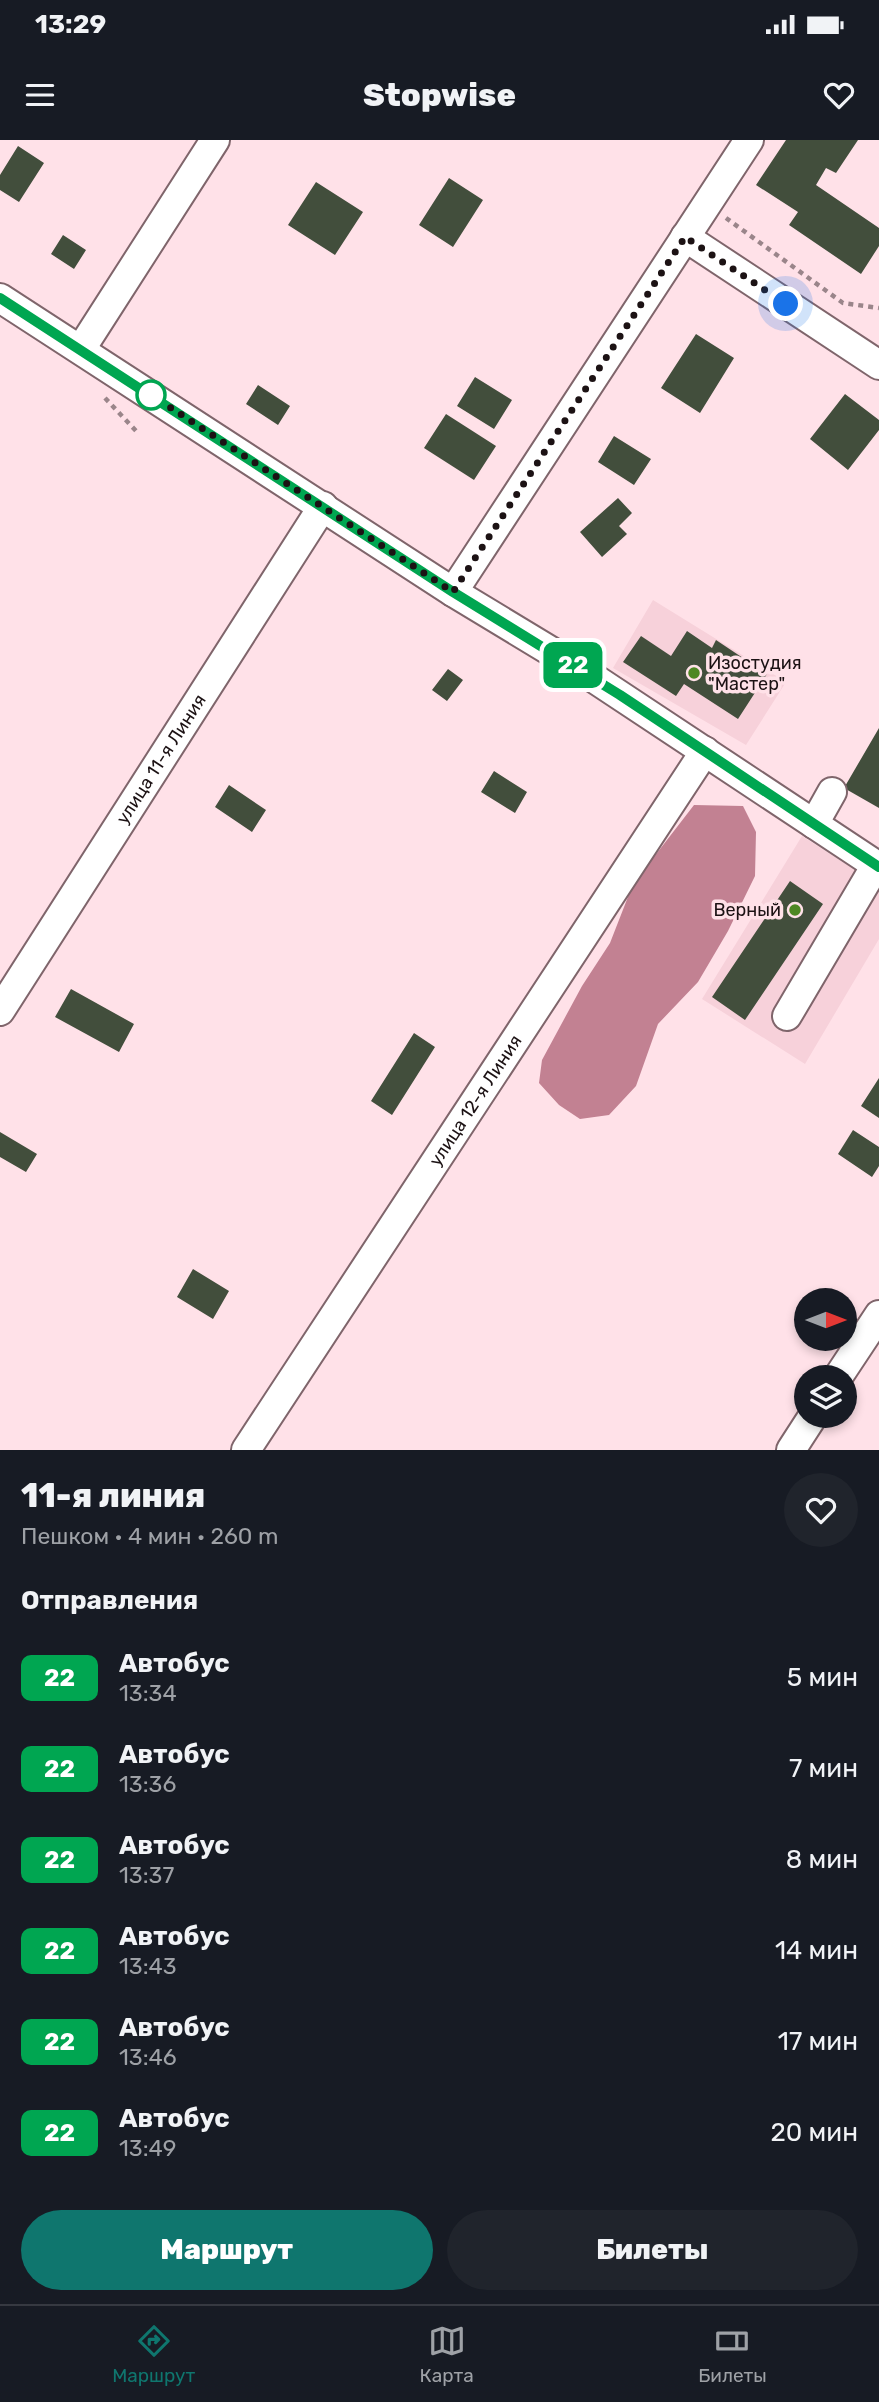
<!DOCTYPE html>
<html lang="ru">
<head>
<meta charset="utf-8">
<style>
  body { margin:0; font-family:Rubik,sans-serif; background:#20242c; color:#f1f3f6; height:100vh; display:flex; flex-direction:column; font-size:26px; white-space:nowrap }
  * { box-sizing:border-box; margin:0 }
  p { font-size:23px; color:#9ea1a6 }
  .icon { flex:none; width:38px; height:38px; fill:none; stroke:currentColor; stroke-width:2; stroke-linecap:round; stroke-linejoin:round }
  .map { position:relative; height:1310px; overflow:hidden }
  .side { display:flex; flex-direction:column; background:#171b24; flex:1 }
  .side>* { flex:none }
  .badge { padding:0 14px; border-radius:10px; font-size:24px; line-height:46px }
  .needle { width:46px; rotate:90deg }
  .buttons { position:absolute; left:794px; top:1148px; display:grid; gap:14px }
  .buttons a { display:grid; place-items:center; width:63px; height:63px; border-radius:50%; background:#171b24; box-shadow:0 4px 10px #0003; font-size:35px }
  .you { position:absolute; width:35px; height:35px; margin:-18px; border:5px solid #fff; border-radius:50%; background:#1a73e8; box-shadow:0 0 0 10px #1a73e833 }
  .map>.badge { position:absolute; translate:-50% -50%; box-shadow:0 0 0 4px #fff }
  h2 { padding:0 21px; font-size:26px; line-height:63px }
  .round { display:grid; place-items:center; flex:none; width:74px; height:74px; border-radius:37px; background:#20242c }
  .overview { display:flex; align-items:center; justify-content:space-between; height:119px; padding:0 21px }
  h1 { font-size:33px; font-weight:800; line-height:52px }
  .button { display:flex; gap:14px; margin-top:auto; padding:14px 21px }
  .button a { flex:1; height:80px; border-radius:42px; background:#0f766e; color:#fff; font-size:28px; font-weight:800; line-height:80px; text-align:center }
  .button a+a { background:#20242c; color:#f1f3f6 }
  ul { padding:0; list-style:none }
  li { display:flex; align-items:center; gap:21px; height:91px; padding:0 21px }
  li div { flex:1 }
  li b { display:block; font-size:26px }
  li em { font-style:normal }
  li .badge { min-width:77px; font-weight:700; text-align:center }
  .status { display:flex; justify-content:space-between; align-items:center; height:49px; padding:0 35px; background:#171b24; direction:ltr }
  .status svg { height:19px; fill:currentColor }
  header { display:flex; justify-content:space-between; align-items:center; height:91px; padding:0 21px; background:#171b24; font-size:32px; font-weight:800 }
  .tab-bar { display:flex; justify-content:space-around; align-items:center; height:98px; border-top:2px solid #363941; background:#171b24; font-size:19px; color:#9ea1a6 }
  .tab-bar a { display:grid; justify-items:center; gap:4px }
  .tab-bar .current { color:#0f766e }
  .map>svg:first-child { display:block }
</style>
</head>
<body>
<div class="status"><b>13:29</b><svg viewBox="0 0 49 12"><path d="M0 12V9h3v3zM5 12V6h3v6zM10 12V3h3v9zM15 12V0h3v12zM26 1h20v11H26zM47 4h2v5h-2z"/></svg></div>
<header><svg class="icon" aria-label="menu" viewBox="0 0 24 24"><path d="M4 6h16M4 12h16M4 18h16"/></svg>Stopwise<svg class="icon" aria-label="heart" viewBox="0 0 24 24"><path d="M12 20l-8-8c-3-5 5-10 8-4 3-6 11-1 8 4z"/></svg></header>
<div class="map">
<svg width="879" height="1310" viewBox="0 0 879 1310">
  <rect width="100%" height="100%" fill="#ffe1e8"/>
  <path fill="#f7d1da" d="M653,460L786,542L746,605L613,528Z
    M802,696L879,745V799L805,924L702,859Z"/>
  <path fill="#c28192" d="M694,665L743,666L756,692L755,736L728,791L698,842L658,884L636,946L609,975L580,979L559,965L539,943L542,920L582,846L610,803L633,744Z"/>
  <path fill="#424e3c" d="M786,0H858L836,33L826,28L816,45L879,88V106L861,134L789,85L798,72L756,45Z
    M18,6L44,23L19,62L0,50V35Z
    M449,38L483,60L453,107L419,85Z
    M316,42L363,72L335,115L288,85Z
    M63,95L86,110L74,129L51,114Z
    M696,194L734,218L700,273L661,248Z
    M475,237L512,260L494,289L457,266Z
    M258,245L290,266L278,285L246,264Z
    M845,254L879,280V290L848,330L810,299Z
    M446,274L496,306L474,340L424,308Z
    M614,296L651,319L634,345L598,322Z
    M618,358L632,373L619,386L627,394L602,417L580,392Z
    M687,491L712,508L716,500L767,534L738,579L684,544L676,556L623,522L641,496L671,516Z
    M448,529L463,540L447,561L432,550Z
    M879,588V668L844,648Z
    M494,631L527,652L515,673L481,652Z
    M229,645L266,670L252,692L215,667Z
    M790,741L823,764L745,880L712,857Z
    M71,849L134,884L119,912L55,877Z
    M414,893L435,907L392,975L371,961Z
    M879,938V978L861,966Z
    M853,990L879,1007V1026L872,1037L838,1014Z
    M0,992L37,1014L26,1032L0,1017Z
    M193,1129L229,1151L213,1179L177,1157Z"/>
  <g fill="none" stroke-linecap="round" stroke-linejoin="round">
    <defs>
      <g id="minor">
        <path d="M685,97L879,225"/>
        <path d="M0,158L453,452L577,527L879,727"/>
        <path d="M81,209L215,0"/>
        <path d="M453,452L749,0"/>
        <path d="M814,684L832,652"/>
        <path id="s1" d="M0,871L323,366"/>
        <path d="M787,876L876,725"/>
        <path d="M838,1237L879,1175"/>
        <path id="s2" d="M246,1310L705,611"/>
        <path d="M791,1310L813,1276"/>
      </g>
    </defs>
    <use href="#minor" stroke="#7f656b" stroke-width="32"/>
    <path stroke="#9a858a" stroke-width="4.5" stroke-dasharray="5 5" stroke-linecap="butt" d="M726,78L843,163L879,168
      M105,258L138,293"/>
    <use href="#minor" stroke="#fff" stroke-width="28"/>
  </g>
  <g fill="none" stroke-linecap="round" stroke-linejoin="round">
    <defs>
      <path id="line" d="M0,158L453,452L620,555L879,727"/>
    </defs>
    <use href="#line" stroke="#fff" stroke-width="16"/>
    <use href="#line" stroke="#00a651" stroke-width="10"/>
    <path stroke="#1c1214" stroke-width="7" stroke-dasharray="0 12.6" d="M151,255L145,251L453,452L685,97L786,164"/>
  </g>
  <circle fill="#fff" stroke="#00a651" stroke-width="3.5" cx="151" cy="255" r="14"/>
  <g fill="#4e8723" stroke="#ffe1e8" stroke-width="2.5">
    <circle cx="694" cy="533" r="7"/>
    <circle cx="795" cy="770" r="7"/>
  </g>
  <g text-anchor="middle" stroke-width="7" stroke-linejoin="round" paint-order="stroke">
    <g font-size="18" fill="#1c1214" stroke="#ffe1e8" text-anchor="start">
      <text x="708" y="529">Изостудия<tspan x="708" dy="21">"Мастер"</tspan></text>
      <text x="781" y="776" text-anchor="end">Верный</text>
    </g>
    <g font-size="18" fill="#1c1214" stroke="#ffe1e8">
      <text dy="6" stroke="none"><textPath href="#s1" startOffset="299">улица 11-я Линия</textPath></text>
      <text dy="6" stroke="none"><textPath href="#s2" startOffset="418">улица 12-я Линия</textPath></text>
    </g>
  </g>
</svg>
<div class="buttons">
<a><svg class="needle" viewBox="-14 -14 28 28"><path d="M0-13l5 13h-10z" fill="#e53935"/><path d="M0 13l5-13h-10z" fill="#9ea1a6"/></svg></a>
<a><svg class="icon" aria-label="layers" viewBox="0 0 24 24"><path d="M12 4l9 5-9 5-9-5zM3 14l9 5 9-5"/></svg></a>
</div>
<div class="you" style="left:786px;top:164px"></div>
<b class="badge" style="left:573px;top:525px;background:#00a651;color:#fff">22</b>
</div>
<section class="side">
<div class="overview"><div><h1>11-я линия</h1><p>Пешком · 4 мин · 260 m</p></div><a class="round"><svg class="icon" aria-label="heart" viewBox="0 0 24 24"><path d="M12 20l-8-8c-3-5 5-10 8-4 3-6 11-1 8 4z"/></svg></a></div>
<h2>Отправления</h2>
<ul>
<li><span class="badge" style="background:#00a651;color:#fff">22</span><div><b>Автобус</b><p>13:34</p></div><em>5 мин</em></li>
<li><span class="badge" style="background:#00a651;color:#fff">22</span><div><b>Автобус</b><p>13:36</p></div><em>7 мин</em></li>
<li><span class="badge" style="background:#00a651;color:#fff">22</span><div><b>Автобус</b><p>13:37</p></div><em>8 мин</em></li>
<li><span class="badge" style="background:#00a651;color:#fff">22</span><div><b>Автобус</b><p>13:43</p></div><em>14 мин</em></li>
<li><span class="badge" style="background:#00a651;color:#fff">22</span><div><b>Автобус</b><p>13:46</p></div><em>17 мин</em></li>
<li><span class="badge" style="background:#00a651;color:#fff">22</span><div><b>Автобус</b><p>13:49</p></div><em>20 мин</em></li>
</ul>
<div class="button"><a>Маршрут</a><a>Билеты</a></div>
</section>
<nav class="tab-bar">
<a class="current"><svg class="icon" aria-label="directions" viewBox="0 0 24 24"><path d="M12 3l9 9-9 9-9-9zM9 14v-3h6M13 9l2 2-2 2"/></svg>Маршрут</a>
<a><svg class="icon" aria-label="map" viewBox="0 0 24 24"><path d="M3 6l6-2 6 2 6-2v14l-6 2-6-2-6 2zM9 4v14M15 6v14"/></svg>Карта</a>
<a><svg class="icon" aria-label="tickets" viewBox="0 0 24 24"><path d="M3 7h18v10H3zM15 7v10"/></svg>Билеты</a>
</nav>
</body>
</html>
